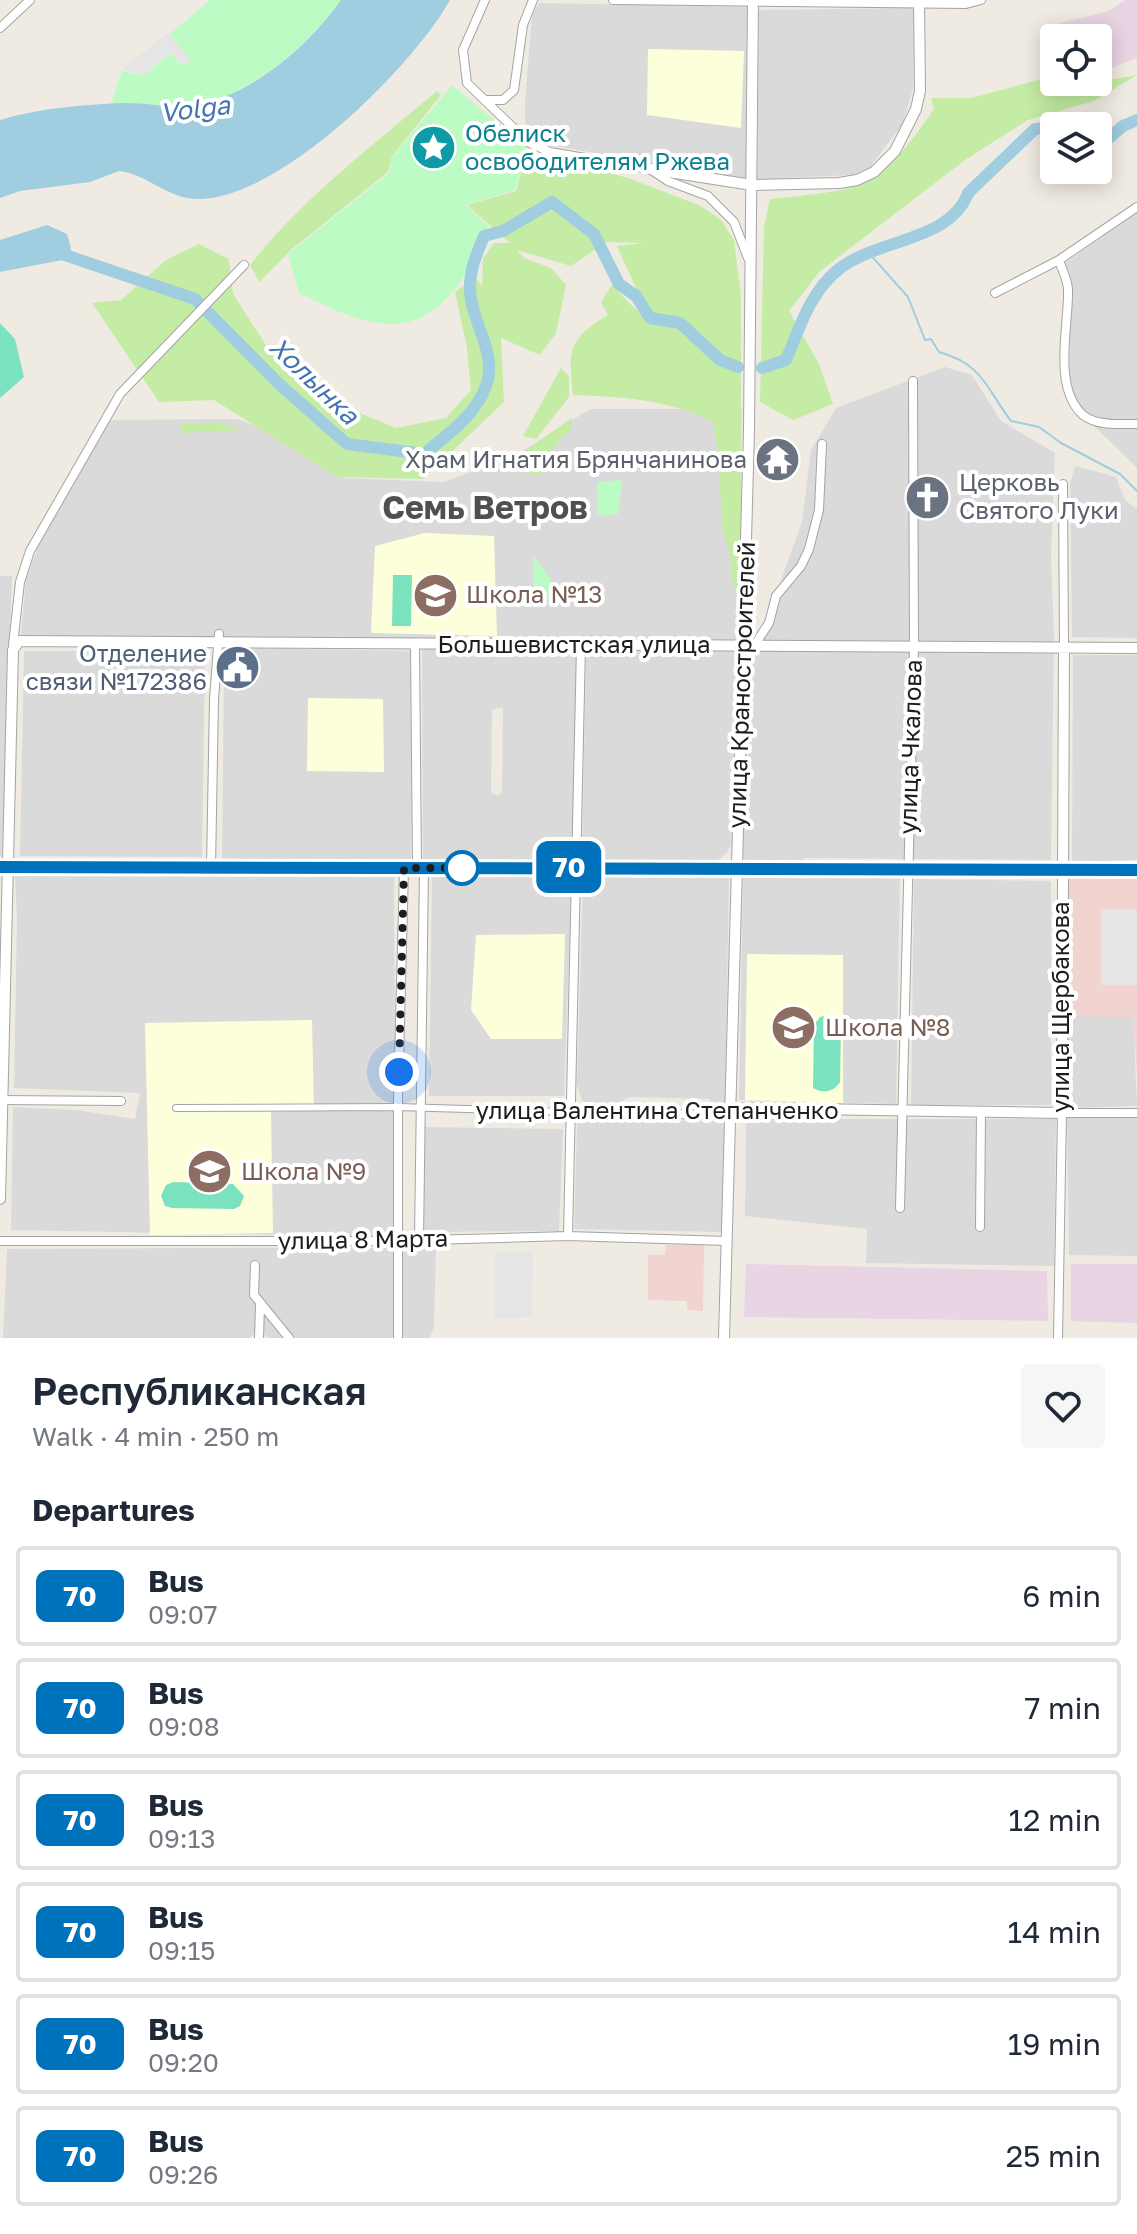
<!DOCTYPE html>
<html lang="en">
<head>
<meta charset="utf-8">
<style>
  body { margin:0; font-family:"Golos Text",sans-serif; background:#f6f6f7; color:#1f2937; height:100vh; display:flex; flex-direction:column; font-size:30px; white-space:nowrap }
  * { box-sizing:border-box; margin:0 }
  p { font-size:26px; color:#747a83 }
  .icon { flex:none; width:44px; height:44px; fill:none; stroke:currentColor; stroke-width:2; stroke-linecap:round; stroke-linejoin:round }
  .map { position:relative; height:1338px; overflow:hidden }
  .details { display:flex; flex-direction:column; background:#fff; flex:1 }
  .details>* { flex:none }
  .badge { padding:0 16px; border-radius:12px; font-size:28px; line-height:52px }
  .buttons { position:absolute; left:1040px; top:24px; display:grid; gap:16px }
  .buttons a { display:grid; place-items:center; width:72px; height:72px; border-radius:8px; background:#fff; box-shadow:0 4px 20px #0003; font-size:40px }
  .you { position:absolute; width:40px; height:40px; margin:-20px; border:6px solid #fff; border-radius:50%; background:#1a73e8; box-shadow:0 0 0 12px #1a73e833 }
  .map>.badge { position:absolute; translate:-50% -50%; box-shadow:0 0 0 4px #fff }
  h2 { padding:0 32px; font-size:30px; line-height:72px }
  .round { display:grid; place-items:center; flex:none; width:84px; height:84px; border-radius:8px; background:#f6f6f7 }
  .overview { display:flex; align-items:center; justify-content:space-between; height:136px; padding:0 32px }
  h1 { font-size:38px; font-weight:600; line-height:60px }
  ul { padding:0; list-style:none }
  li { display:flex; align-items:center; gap:24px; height:100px; margin:0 16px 12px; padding:0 16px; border:4px solid #e0e1e3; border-radius:8px }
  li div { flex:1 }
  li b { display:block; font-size:30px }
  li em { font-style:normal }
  li .badge { min-width:88px; font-weight:700; text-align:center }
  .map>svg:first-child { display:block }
</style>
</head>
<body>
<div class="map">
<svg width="1137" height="1338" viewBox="0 0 1137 1338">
  <rect width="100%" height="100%" fill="#efebe2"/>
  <path fill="#dbdada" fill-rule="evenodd" d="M539,3L749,7L746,179L549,145L535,137L525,122V102L532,15Z
    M914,8L913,89L902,125L870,167L852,175L757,179L759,10Z
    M1137,212V420H1106L1086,413L1072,390L1069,368L1072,281L1064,264Z
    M945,367L972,375L1001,421L1055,453L1051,556L1054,637L1051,860L804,858L803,866L749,865L742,857L746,655L769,628L782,577L802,522L811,450L836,408Z
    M590,409H742L736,640H25L21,636L26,578L44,532L109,420L237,419L307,445L344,478L444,482L516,455Z
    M1093,425L1137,426V468L1131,462Z
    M1075,466L1116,477L1125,500L1137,509V638L1072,637L1070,484Z
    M0,576H12L2,856H0Z
    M242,648L411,651V864H222L224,670Z
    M422,649L577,650L572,863H423ZM503,708L502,791L498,796L491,792L492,709Z
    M586,649L733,650L738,656L731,845L726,854L716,861L582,860Z
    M24,651H205L202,857L20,856Z
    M1073,655H1137V860L1072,862Z
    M572,872L564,1096H429L432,874Z
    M15,873L394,875L396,1237L11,1230L13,1107L76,1110L135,1119L140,1093L14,1088L17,919Z
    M583,875H729L725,1105L720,1111H710V1099L630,1097L614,1105L588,1104L582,1100L577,1085Z
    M743,877L900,878L896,1104L739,1100Z
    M914,879L1051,881V1105H911Z
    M1068,1016H1133L1137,1106L1069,1108Z
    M1137,1117V1256L1069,1255L1067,1118Z
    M582,1119L720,1121L724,1125L723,1229L720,1232L574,1229L577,1124Z
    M746,1119H1056L1054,1266L866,1263L867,1229L745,1216Z
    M424,1127L563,1129L559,1231L422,1232Z
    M436,1247L434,1327L429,1338H269L258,1330L249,1338H3L7,1249Z"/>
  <path fill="#f1d3d0" d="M1067,876H1137V1074L1133,1017L1068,1016Z
    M666,1245H704L703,1311L687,1310V1301L648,1300V1255H665Z"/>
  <path fill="#e8d4e3" d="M1125,0H1137V58L1098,73V38H1062L1060,23L1109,11Z
    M746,1264L1047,1271L1048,1321L744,1317Z
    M1071,1264H1137V1323L1071,1321Z"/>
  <path fill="#fdffdb" d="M648,49L744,51L741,128L647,115Z
    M425,533L494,536L497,636L371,633L375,546Z
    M308,698L383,699L384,772L307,771Z
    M565,934L562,1039H491L471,1010L476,935Z
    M747,954L843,955V1103L745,1100Z
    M312,1020L314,1110L271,1112L273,1233L150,1235L145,1023Z"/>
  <path fill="#c4eca5" d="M1137,75L1094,101L1028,120L965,160L819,272L789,311L819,364L833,404L793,420L760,402L764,228L770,199C866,189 877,191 934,109L931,98H971L1054,76V82H1098Z
    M437,91L441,95L392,156L388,172L291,250L259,282L250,265C303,198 372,146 437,91Z
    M527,151L628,178L701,206L721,220L734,240L741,296V601L733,585L729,551L722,530L719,459L713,422C668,399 623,397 573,395C568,350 568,339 608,315L601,302L612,285C632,306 651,330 682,323L653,316L635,286L617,246L643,243L606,242L571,266L517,250L524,258L551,268L566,285L556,333L540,355L501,338L504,402L423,479L337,477L214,400L159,402L92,303L121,300L166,260L199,244L229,259L233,294L282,370L355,411L396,428L446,418L471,390L467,348L455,292L475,277L482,286L483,259L494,243H510L467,205L516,191Z
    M561,368L569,376V397L536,439L523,436Z
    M572,418V428L559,440L539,476L523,471L515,458Z
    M217,422L243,430L182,433V424Z"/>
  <path fill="#bcfcc4" d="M210,0H341C307,47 250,96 192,106C165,110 138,102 111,104L122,71L144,75L171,53L181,64L191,61L169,35Z
    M452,85L528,148L515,190L465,205L489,226C475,243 473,264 461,281C413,349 360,323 299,293L288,254L389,173L392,157Z
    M622,480L618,514L597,516V482Z
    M533,558H535L565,598H534Z"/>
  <path fill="#7be2c0" d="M0,323L15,339L24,377L0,398Z
    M393,575H412L411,626H392Z
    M828,1015L841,1026L840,1082C834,1092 823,1094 813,1088L814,1025L820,1017Z
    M173,1182L233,1184L244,1196L240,1206L234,1209L172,1208L165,1206L161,1196L166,1185Z"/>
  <path fill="#e5e5e5" d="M168,33L191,60L187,63L182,64L171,52L144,74L122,69Z
    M1101,909H1137V985H1101Z
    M533,1252L532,1317L495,1318V1253Z"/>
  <path fill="#a0cddf" d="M341,0H450C412,68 280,199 198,199C167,199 148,174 119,171L90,182L20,191L0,198V120C40,108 86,104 127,103C148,103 168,108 189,106C248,99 308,47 341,0Z
    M47,225L67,234L71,248L68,259L0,272V240Z"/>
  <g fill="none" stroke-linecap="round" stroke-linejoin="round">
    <path stroke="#a0cddf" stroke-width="2" d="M868,252L908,297L925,340L931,339L939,352C983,364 986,388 1011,421L1039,427L1061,443L1120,474L1137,491"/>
    <path stroke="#a0cddf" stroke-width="12" d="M1098,143H1103L1123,126L1137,120
      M56,252L195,299L279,384L347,444L424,454C447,435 475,416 486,386C498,352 471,323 470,290C469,271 477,253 484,236L503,231L552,202L594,234L619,284L636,296L650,318L680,323L720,360L738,367
      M762,368L786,360C800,327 810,292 839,269C877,239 951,241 968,193L1035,129L1046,128L1054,133"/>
    <defs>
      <path id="pedestrian" d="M176,1108L398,1107L572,1112"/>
      <path id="minor" d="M485,0L463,50L467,83L528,142L550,152L650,169L668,181L708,196L734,222L748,258
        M613,0L966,4L981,0
        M0,28L30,0
        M487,100H503L514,90L523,25L533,0
        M1059,260C1062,270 1068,280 1068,290C1069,326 1052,387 1083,415C1096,426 1121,424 1137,424
        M995,293L1059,260L1137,207
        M1063,484L1064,647
        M13,645L20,582L30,551L120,394L244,265
        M415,645L417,868
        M754,646L769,623L776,596L801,566L809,549L819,510L822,444
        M211,868L214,699L219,634
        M1060,871L1137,870
        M0,1100L121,1101
        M572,1112L720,1115L730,1111
        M900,1208L914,647L913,381
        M980,1227L981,1113
        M568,1236L581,645
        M419,1240L424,868
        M0,1241H390L568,1236L727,1241
        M255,1265L254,1295L289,1338
        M259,1338L260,1305
        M398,1338V1100L404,868
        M1058,1338L1062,1113H1137"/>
      <path id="tertiary" d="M650,169L752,185L839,183L857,180L874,172L895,151L916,109L920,91L919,0
        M0,867L1060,871
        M730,1111L747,1108L1062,1113L1064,647
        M0,1199L13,650L19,641L1137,648
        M724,1338L749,430L753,0"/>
    </defs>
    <use href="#pedestrian" stroke="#a4a4a4" stroke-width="8"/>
    <use href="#minor" stroke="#a4a4a4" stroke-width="10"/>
    <use href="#tertiary" stroke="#a4a4a4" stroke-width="12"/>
    <use href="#pedestrian" stroke="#fff" stroke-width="6"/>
    <use href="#minor" stroke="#fff" stroke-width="8"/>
    <use href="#tertiary" stroke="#fff" stroke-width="10"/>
  </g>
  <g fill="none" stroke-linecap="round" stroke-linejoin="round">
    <defs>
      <path id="line" d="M0,867L1137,870"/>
    </defs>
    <use href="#line" stroke="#fff" stroke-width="18"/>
    <use href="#line" stroke="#0072bc" stroke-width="12"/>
    <path stroke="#1d1d1d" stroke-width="8" stroke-dasharray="0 14.4" d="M399,1072L404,868H462"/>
  </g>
  <defs>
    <symbol id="sight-disc" viewBox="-11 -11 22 22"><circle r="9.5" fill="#0f9aa8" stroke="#fff"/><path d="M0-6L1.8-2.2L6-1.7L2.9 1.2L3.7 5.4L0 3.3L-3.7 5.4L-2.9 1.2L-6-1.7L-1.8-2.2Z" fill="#fff"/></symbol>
    <symbol id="temple-disc" viewBox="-11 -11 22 22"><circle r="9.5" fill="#6b7280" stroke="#fff"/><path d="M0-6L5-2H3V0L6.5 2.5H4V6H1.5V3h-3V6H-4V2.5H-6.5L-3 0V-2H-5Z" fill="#fff"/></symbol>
    <symbol id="church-disc" viewBox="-11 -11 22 22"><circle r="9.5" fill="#6b7280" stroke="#fff"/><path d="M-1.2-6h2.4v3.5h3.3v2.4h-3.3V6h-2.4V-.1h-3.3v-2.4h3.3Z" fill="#fff"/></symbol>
    <symbol id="school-disc" viewBox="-11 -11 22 22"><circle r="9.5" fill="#8d6e63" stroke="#fff"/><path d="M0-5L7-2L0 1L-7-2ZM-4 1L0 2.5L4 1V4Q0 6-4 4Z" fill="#fff"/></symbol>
    <symbol id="civic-disc" viewBox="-11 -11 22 22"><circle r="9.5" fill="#5c6f8a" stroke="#fff"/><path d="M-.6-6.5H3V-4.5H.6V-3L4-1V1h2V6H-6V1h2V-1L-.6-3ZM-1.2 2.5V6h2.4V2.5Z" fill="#fff"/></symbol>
  </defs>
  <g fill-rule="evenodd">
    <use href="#sight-disc" x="408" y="122" width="51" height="51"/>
    <use href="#temple-disc" x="752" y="434" width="51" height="51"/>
    <use href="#church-disc" x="902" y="472" width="51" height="51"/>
    <use href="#school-disc" x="410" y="570" width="51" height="51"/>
    <use href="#civic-disc" x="212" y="642" width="51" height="51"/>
    <use href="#school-disc" x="768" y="1002" width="51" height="51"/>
    <use href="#school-disc" x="184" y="1146" width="51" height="51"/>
  </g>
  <circle fill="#fff" stroke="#0072bc" stroke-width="4" cx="462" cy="868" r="16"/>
  <g text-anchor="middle" stroke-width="8" stroke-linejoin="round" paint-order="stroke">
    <g font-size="24" fill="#0d838f" stroke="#fff" text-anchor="start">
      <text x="465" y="142">Обелиск<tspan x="465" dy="28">освободителям Ржева</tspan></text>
    </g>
    <g font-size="24" fill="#5b616d" stroke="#fff" text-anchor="end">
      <text x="747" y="468">Храм Игнатия Брянчанинова</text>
      <text x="959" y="491" text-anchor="start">Церковь<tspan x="959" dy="28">Святого Луки</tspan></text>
    </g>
    <g font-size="24" fill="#785e54" stroke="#fff" text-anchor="start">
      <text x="466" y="603">Школа №13</text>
      <text x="825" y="1036">Школа №8</text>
      <text x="241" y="1180">Школа №9</text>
    </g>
    <g font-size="24" fill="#1d1d1d" stroke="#fff">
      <text x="574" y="653">Большевистская улица</text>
      <text transform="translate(742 685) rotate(-88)" y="8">улица Краностроителей</text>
      <text transform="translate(911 747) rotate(-88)" y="8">улица Чкалова</text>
      <text transform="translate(1061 1007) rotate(-90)" y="8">улица Щербакова</text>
      <text x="657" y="1119">улица Валентина Степанченко</text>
      <text transform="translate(363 1240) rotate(-1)" y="8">улица 8 Марта</text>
    </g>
    <g font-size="24" fill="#4e5e75" stroke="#fff" text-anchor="end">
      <text x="207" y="662">Отделение<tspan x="207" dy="28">связи №172386</tspan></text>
    </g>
    <g font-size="26" font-style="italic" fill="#4575b1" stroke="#fff">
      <text transform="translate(195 109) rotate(-7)" y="9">Volga</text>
      <text transform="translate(314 381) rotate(44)" y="9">Холынка</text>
    </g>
    <g font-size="32" font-weight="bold" fill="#505050" stroke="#fff">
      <text x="485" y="519">Семь Ветров</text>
    </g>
  </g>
</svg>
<div class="buttons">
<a><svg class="icon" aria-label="locate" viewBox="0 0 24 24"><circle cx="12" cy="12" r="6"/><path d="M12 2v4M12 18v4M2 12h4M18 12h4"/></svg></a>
<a><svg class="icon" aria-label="layers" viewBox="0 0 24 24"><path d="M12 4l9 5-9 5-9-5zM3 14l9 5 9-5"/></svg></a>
</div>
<div class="you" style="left:399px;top:1072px"></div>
<b class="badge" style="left:569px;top:867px;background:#0072bc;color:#fff">70</b>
</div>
<section class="details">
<div class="overview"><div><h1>Республиканская</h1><p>Walk · 4 min · 250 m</p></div><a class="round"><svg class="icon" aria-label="heart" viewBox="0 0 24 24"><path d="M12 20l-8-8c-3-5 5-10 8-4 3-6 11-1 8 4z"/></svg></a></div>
<h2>Departures</h2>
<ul>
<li><span class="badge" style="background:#0072bc;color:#fff">70</span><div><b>Bus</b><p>09:07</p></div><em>6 min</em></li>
<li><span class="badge" style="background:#0072bc;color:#fff">70</span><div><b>Bus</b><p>09:08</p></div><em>7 min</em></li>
<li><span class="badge" style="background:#0072bc;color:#fff">70</span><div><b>Bus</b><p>09:13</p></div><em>12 min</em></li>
<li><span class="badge" style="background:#0072bc;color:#fff">70</span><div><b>Bus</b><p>09:15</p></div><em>14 min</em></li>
<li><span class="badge" style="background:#0072bc;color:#fff">70</span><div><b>Bus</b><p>09:20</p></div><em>19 min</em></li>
<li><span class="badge" style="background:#0072bc;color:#fff">70</span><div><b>Bus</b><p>09:26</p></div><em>25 min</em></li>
</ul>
</section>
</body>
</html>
